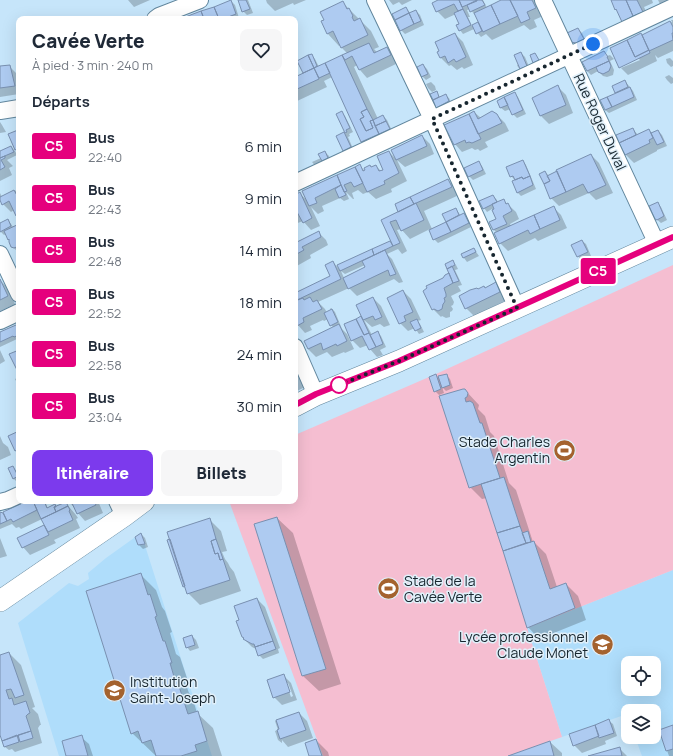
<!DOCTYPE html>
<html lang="fr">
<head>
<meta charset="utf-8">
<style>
  body { margin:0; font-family:Manrope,sans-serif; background:#f6f6f7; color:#1f2937; height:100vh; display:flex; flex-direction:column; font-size:15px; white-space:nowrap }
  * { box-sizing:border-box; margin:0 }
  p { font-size:13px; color:#747a83 }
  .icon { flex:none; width:22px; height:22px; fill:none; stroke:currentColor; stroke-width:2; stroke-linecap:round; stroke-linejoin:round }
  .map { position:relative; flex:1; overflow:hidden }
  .sheet { position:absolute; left:16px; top:16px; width:282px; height:488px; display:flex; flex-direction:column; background:#fff; border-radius:8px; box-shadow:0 4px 16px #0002 }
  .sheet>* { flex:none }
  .badge { padding:0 8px; border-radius:3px; font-size:14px; line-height:26px }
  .controls { position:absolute; left:621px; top:656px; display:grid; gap:8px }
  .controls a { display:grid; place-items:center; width:40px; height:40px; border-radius:8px; background:#fff; box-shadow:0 4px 16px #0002; font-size:20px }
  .you { position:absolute; width:20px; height:20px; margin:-10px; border:3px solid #fff; border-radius:50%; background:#1a73e8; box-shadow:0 0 0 6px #1a73e833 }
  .map>.badge { position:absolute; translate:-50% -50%; box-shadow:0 0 0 2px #fff }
  h2 { padding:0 16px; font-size:15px; line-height:36px }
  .round { display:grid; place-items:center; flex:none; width:42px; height:42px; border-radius:8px; background:#f6f6f7 }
  .overview { display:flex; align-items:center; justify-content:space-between; height:68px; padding:0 16px }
  h1 { font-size:19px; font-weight:800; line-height:30px }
  .button { display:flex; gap:8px; margin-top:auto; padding:8px 16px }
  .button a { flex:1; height:46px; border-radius:8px; background:#7c3aed; color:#fff; font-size:16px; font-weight:800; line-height:46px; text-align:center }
  .button a+a { background:#f6f6f7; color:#1f2937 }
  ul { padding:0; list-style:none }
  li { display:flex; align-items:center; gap:12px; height:52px; padding:0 16px }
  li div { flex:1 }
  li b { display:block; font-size:15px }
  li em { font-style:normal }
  li .badge { min-width:44px; font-weight:700; text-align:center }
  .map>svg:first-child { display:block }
</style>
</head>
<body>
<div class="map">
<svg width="673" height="756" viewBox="0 0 673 756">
  <rect width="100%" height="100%" fill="#c6e5fa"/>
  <path fill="#afddfb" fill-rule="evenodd" d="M141,533L212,756H59L18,623L69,583L78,586L89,579L88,573L106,558Z
    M673,570V756H642L635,737H654V711H628V716L627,714L562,737L527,628ZM628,663H654V689H628Z"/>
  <path fill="#f5bed1" d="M673,265V570L527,628L562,737L508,756H323L229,501H295V435L436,374Z"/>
  <path fill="#0003" fill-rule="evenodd" d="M128,0H150L134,7Z
    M239,0H248L253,13L247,15L243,11Z
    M266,0H306L294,5L293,3L275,11L267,3Z
    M389,0H412L402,5L399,2L393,5Z
    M437,0H483L487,8L504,0H535L543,16L534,20L537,27L530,30L524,25L492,40L486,34L481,37L474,29L463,34L460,30V24L456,14L445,19L437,11L438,1ZM470,9L475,15H476L479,22L472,26L468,17H470L467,10Z
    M612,0H652L653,3L644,7L650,20L631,29L623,21L619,13L616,9Z
    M658,0H672L664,7L660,4Z
    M231,1L235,5L239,18L235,19H183Z
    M342,2L371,31L379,47L374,49L377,52L387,48L395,56L398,63L367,78L360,70L357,65L354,67L378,119L383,116L387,120L393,133L374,153L362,142L332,77L324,81L327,87L295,102V78L304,74L303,73L311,55L315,59L319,67L348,54L342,48L341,45L339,46L328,34L322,22L325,20Z
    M406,8L411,14L416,11L420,15L424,25L405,34L401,30Z
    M671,20H673V51L658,58L655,55L657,61L628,75L621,68L640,60L638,58L642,36L672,22Z
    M578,29L582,33L587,43L576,45L572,41Z
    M455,34L463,42L473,65L464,69L462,67L457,70L451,65L449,66L441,58L438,52Z
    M604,52L607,56L610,55L614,59L610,61L614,70L613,75L607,77L603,76L598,71L591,75L587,71L583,62Z
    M521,53L525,57L530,69L521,70L518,67L517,65L520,64Z
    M670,58L673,61V66L671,67L667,63L666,59Z
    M423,65L427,69L431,77L426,80L422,76Z
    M9,66L17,74L19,80V94L0,97V67Z
    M669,75L673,78V83L671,84L667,80L665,77Z
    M625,81L633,91L637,100L609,113L605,110L616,94L613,86Z
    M431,82L435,86L436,90L432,92L428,88L426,84Z
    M558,87L566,95L573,113L549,124L541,116L533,98Z
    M436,92L440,97L445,95L449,98L452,105L441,111L437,107L431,95Z
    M514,93L518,97L526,114L517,118L513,114L511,109L505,111L501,108Z
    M474,112L481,118L496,114L505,123L509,131L485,142L488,147L480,151L478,149L475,150L472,148L462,152L455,144Z
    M342,113L345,116L353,132L349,134L350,136L348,137L354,151L347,154L344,150L337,136L346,133Z
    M0,122L2,125L6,132L0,133Z
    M633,129L638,135L649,130L652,133L658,131L662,135L667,146L657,150V151L634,163L626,155L617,136Z
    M19,131V154L9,135Z
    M422,136L430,144L434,154L405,167L397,160L393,150Z
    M11,147L15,151L17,155L7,160L13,166L9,168L12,175L0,181V153Z
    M325,152L329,156L331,162L317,168L312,162L321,158Z
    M389,152L397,160L407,181L391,189L392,192L376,199L368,192L363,194L358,190L352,193L354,199H353L346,192L349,199L344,201L340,198L322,206L324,211L318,214L311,207L320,226L311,230L303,221L295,224V196L300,194L308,201L304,192L360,166L368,174L372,168L376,166L381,171L384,170Z
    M591,155L599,163L613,193L596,200L589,193L559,206L551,198L545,172L549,176Z
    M523,161L526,165L536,189L521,196L517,192L515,180L511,176Z
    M479,163L482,166L486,174L473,180L469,176Z
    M448,180L456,188L459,195L424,211L432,229L447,222L444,215L456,209L461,216L463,214L467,218L471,227L438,243L434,239L430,229L410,239L401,229L397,230L407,251L402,254L398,249L387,254L392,259L403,282L399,283L394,279L357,296L349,288L318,302L325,309L327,313L331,311L330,309L331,308L335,312L342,329L347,334L354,349L345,353L344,352L332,357L327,352L316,357L308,349L334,328L331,325L328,319L324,321L323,320L310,326L312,330L305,333L298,325L295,320V294L331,277L333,262L340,270L390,242L393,245L382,220L399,212ZM365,265L366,268L344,278L341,271L345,274Z
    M19,189V218L16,215L14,210L11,212L3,204L1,200H0V193L2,197Z
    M493,196L497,200L498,203L503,200L516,212L519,219L510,224L511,226L553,207L561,215L567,228L538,241L535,238L508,251L500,243L497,233L494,230L497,220L492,209L487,212L484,208Z
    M657,203L661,207L667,220L661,223L655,218Z
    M8,220L11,224L13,227L19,225V253L12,246L6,234L4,235L0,231V224Z
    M318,232L326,240L328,245L310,255L311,258L295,267V244Z
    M582,241L586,244L591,256L581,260L578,256Z
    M474,249L479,256L467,262L464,258L462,254Z
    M452,262L456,265L458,269L455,270L462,285L458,286L461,291L451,296L454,302L453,305L451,306L453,309L452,311L450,312V317L446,318L442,316L441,317L433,309L444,279L448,274Z
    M0,280L7,287L15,304L0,311Z
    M496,284L503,292L507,300L474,316L466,308L478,290L485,288Z
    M403,291L411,299L421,320L417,321L420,324L424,332L419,334L415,328L408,331L400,323Z
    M373,298L381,306L390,325L384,327L380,324L372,327L364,320L372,335L378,333L381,336L386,347L380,350L383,355L377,357L370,349L368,345L360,348L352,340L345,325L363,317Z
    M19,327V340L17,339L0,347V333Z
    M0,350L5,361L0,364Z
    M295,361L305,382L303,388L295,392Z
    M436,375L438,378L446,375L450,379L453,388L446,391L442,387L444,393L439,395L435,391Z
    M19,377V387L15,379Z
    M465,390L479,405L478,409L485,416L490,432L494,436L509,483L516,490L533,542H534L546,554L557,587L566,584L578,596L586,620L539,639L528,627L487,498L482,499L470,487L440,397Z
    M0,436L3,443L8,447L11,455L0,460Z
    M13,467L16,471L19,476V481L17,482L13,478Z
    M29,501H45L48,509L56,507L62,505L59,501H64L76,515L78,518L76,519L80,528L54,540L56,543L30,555L23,547L19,539L46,526L42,519L21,529L19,527L16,528L12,524L0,529V513L5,514Z
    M68,501H98L103,513L85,521L78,513L74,507Z
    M277,518L293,533L341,684L319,691L303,676L255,525Z
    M209,519L221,531L227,551L222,552L225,559L228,563L230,567L234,572L241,591L200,605L188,593L187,590L183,586Z
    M141,534L145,538L148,547L143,549L139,545L137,538Z
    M0,538L7,556L0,558Z
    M141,575L156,590L162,607L165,611L172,632L170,633L176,654L180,657L187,678L184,679L189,693L192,696L197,713L213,728L222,756H156L132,733Z
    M257,599L265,607L280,648L278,649L279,653L263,659L259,655L256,649L252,647L244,639L240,620Z
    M192,636L196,640L199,648L190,651L187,647Z
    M9,653L21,665L35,707L32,708L38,714L41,725H40L38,728L42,743L15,752L12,749L9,750L5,747L0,732V656Z
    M283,675L291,683L297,700L282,705L274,697ZM286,683H288L293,696L291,697Z
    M299,713L307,721L313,738L288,747L282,740V743L278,740L275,731L278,730L275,721Z
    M609,721L613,724L617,736L605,741L606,744L582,753L574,745Z
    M673,726V756H669L660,731Z
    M81,737L89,744L93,756H67Z
    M316,740L328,752L329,756H310Z
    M550,742L562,753V756H511Z
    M619,748L627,756H591Z"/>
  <path fill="#aecbf1" stroke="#7990b0" d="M231,0L236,14L223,19H219L214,7Z
    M238,0H246L250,9L242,12Z
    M438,0H459L463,9L458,11L454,4L436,12L432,3Z
    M459,0H477V1L462,7Z
    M477,0H482L485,5L470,12L467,5Z
    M501,0H510L518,16L500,24L491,5Z
    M510,0H532L536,8L527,12L530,19L521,23Z
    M611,0H626L633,16L622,22L616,9L615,10Z
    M626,0H637L643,12L633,16Z
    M343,1L347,9L349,8L353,16L352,17L354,21L360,18L368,35L341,48L333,31L327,34L321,21L324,20L320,12Z
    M491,5L500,24L483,32L474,13Z
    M214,7L219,19H204L201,11Z
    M406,7L409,13L395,20L392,14Z
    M463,9L471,25L459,31L456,25L459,24L454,13Z
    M416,10L421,21L414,24L409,13Z
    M201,11L204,19H180Z
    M409,13L414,24L400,31L395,20Z
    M670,21L673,27V33H672L673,40L649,51L642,35Z
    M478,22L482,31L476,34L472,25Z
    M578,28L584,39L576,43L571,42L567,33Z
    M455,33L466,57L456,62L454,59L448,63L445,56L440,58L437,52L439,51L435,42Z
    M641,33L649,50L635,57L627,40Z
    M627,40L635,57L649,50L650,53L619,68L610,48Z
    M369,43L374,53L387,47L391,55L359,70L352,56L345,60L342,55Z
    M604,51L608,57H607L609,61L587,71L582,62Z
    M521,52L527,66L520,69L514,55Z
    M535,53L539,60L533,63L530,55Z
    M312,54L317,66L314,68L308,55Z
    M308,55L314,68L303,73L297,61Z
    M342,55L367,109L361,112L364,117L360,119L366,131L373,128L370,121L373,120L379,134L361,142L325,63Z
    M609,61L611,66L609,71L603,74L598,72L596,67Z
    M325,63L330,73L319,78L314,68Z
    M423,64L428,74L421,77L417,67Z
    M10,65L15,86L0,88V66Z
    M314,68L319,79L295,90V77Z
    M625,80L628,87L615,93L612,86Z
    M558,85L566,105L540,116L532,98Z
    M630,87L634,97L612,107L607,97Z
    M437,91L439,97L433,100L430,94Z
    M515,92L523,110L512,115L504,97Z
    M446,94L449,101L436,108L433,100Z
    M504,97L508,105L500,108L497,101Z
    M607,97L612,107L605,110L600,100Z
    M367,109L373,120L370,121L373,128L366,131L360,119L364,117L361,112Z
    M342,111L350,128L346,130L347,132L345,133L336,114Z
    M474,111L478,119L492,111L497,114L502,123L478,134L469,114Z
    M469,114L481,139L472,143L469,142L466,143L465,140L454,145L444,125Z
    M383,115L386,121L375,126L373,120Z
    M386,121L390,129L379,134L375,126Z
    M633,128L636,135L619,143L616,135Z
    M18,129H19V148L15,150L8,134L18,130Z
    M649,129L653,138L649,140L650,143L625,155L619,143Z
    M658,130L664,142L657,145L651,133Z
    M344,132L351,147L343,151L336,136Z
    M422,135L427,146L396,160L391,150Z
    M11,146L14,152L0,158V151Z
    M325,151L328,158L322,161L318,154Z
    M389,151L399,173L384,181L385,184L367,192L355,167L360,164L363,171L365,170L364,168L370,165L371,167L376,165L379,171L383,170L377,156Z
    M591,154L606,185L588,193L583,184L566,192L556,170Z
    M5,156V158L1,160L5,167L0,170V158Z
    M523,160L530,176L523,179L522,177L515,180L513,176L510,177L506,167Z
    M479,161L483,170L468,177L464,168Z
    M355,167L363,183L354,187L351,182L344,185L347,191L344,192L337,175Z
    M545,171L550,181L544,184L539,174Z
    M557,171L566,192L550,199L544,184L550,181L547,176Z
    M337,175L341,185L315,198L317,203L309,206L302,191Z
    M530,176L533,185L517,193L512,181L522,177L523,179Z
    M448,179L452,187L414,204L410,197Z
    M341,185L346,195L339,198L335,189Z
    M14,190L19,199V214L16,216L9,201L2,205L0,200V197Z
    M300,192L312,218L303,223L297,212L295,213V195Z
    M493,195L497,202L483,209L479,201Z
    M410,197L414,204L398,212L395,204Z
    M504,199L506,204L508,203L512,211L503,216L507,224L493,230L489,222L496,219L492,210L494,209L492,204Z
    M658,202L664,216L657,220L655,219L649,206Z
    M416,203L424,220L401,231L396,220L390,222L400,243L393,246L381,220Z
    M554,206L560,220L540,229L534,215Z
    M456,208L459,215L446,222L442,214Z
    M464,213L469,223L451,232L446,222Z
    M534,215L540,229L530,234L528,230L499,244L494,233Z
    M8,219L11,226L0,232V223Z
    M446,222L451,232L433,240L429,230Z
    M19,224V246L14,248L11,247L9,242V239L8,240L4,231Z
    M319,231L321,237L302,247L304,250L295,255V243Z
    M582,240L588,252L577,257L571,245Z
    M390,241L393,246L374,255L372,249Z
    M474,248L476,252L463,258L461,254Z
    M372,249L374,255L340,271L337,265Z
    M385,250L396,274L390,276L388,270L348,289L343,278L365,267L362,261Z
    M453,260L455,265L447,269L445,264Z
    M333,261L341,279L295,301V293L330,276L325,265Z
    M452,266L459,281L453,283L447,269Z
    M449,273L453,283L444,288L446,294V297L444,298L445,301L444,303L443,304L442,309L438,311L434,309L432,310L423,291L427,288L426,286L443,278L445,275Z
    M0,279L8,296L0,300Z
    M496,282L500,292L465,309L459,296L470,290L477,288L478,289L484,286L485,288Z
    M403,290L413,312L404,316L406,321L399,324L387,298Z
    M310,297L313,302L317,300L322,309L303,318L304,322L297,326L295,322V301L303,298L304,300Z
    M373,297L382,317L375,320L373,316L363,320L356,305Z
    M332,309L338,322L330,326L324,313Z
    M361,316L369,333L364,335L356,319Z
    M356,319L364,335L369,333L376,347L369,350L362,336L351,341L344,324Z
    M417,319L421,328L415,331L410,322Z
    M339,324L347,341L337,346L336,344L323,350L321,343L308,349L304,341Z
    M16,325L19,326V335L14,337L13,336L0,342V332Z
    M378,331L383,344L376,347L370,335Z
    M19,350V374L9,354Z
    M436,374L441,389L434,392L429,377Z
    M447,374L450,385L442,388L438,376Z
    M463,389H465L468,393L467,397L465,398L466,402L470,401L473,403L480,423H482L500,478L469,488L439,396Z
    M19,431V449L15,451L8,436Z
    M13,466L18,476L13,479L8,468Z
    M504,477L520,526L497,533L481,484Z
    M27,501H33L37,510L13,522L11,519L7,521L3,512Z
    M33,501H44L47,508L55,504L56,507H54L56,512L41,519Z
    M71,501H94L96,505L77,514Z
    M66,502L68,506L56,512L54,507Z
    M68,506L70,510L69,511L73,520L48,532L41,519Z
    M0,512L3,513L7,521L0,524Z
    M277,517L326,669L302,676L254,524Z
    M210,518L216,539L211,541L215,554L218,553L220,560L223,559L230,580L187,594L167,532Z
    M44,525L49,535L22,548L17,538Z
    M520,526L526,543L503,551L497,533Z
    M528,531L531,542L526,543L522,533Z
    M141,533L145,544L138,545L135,537Z
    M170,539L185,586L183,587L167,540Z
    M216,539L223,559L220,560L218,553L215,554L211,541Z
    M534,541L550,589L566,583L575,608L527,628L503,551Z
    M141,573L148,595L150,594L157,616L155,617L163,641H165L172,663H170L175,680H177L188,714L198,711L207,741L195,745L197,751L181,756H156L151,740L142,743L138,731L131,734L86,591Z
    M257,598L273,641L255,647L254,644H252L243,639L244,638L242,637L236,621L239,620L234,606Z
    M192,635L195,645L186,648L183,638Z
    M273,641L276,649L258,656L255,647Z
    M9,652L24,695L15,698L11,689L6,690L9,699L12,698L14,705L26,701L30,713L28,714L26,716L31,731L2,741L0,735V655Z
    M284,674L290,692L273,698L267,680Z
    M299,712L306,730L280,739L277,730L279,729L276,720Z
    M609,719L614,733L599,738L595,725Z
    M595,725L599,736L573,746L569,734Z
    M673,725V749L666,751L659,730Z
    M31,731L33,738L20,742L18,735Z
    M17,735L19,742L4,747L2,741Z
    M82,735L88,756H66L62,741Z
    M316,739L322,756H309L305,743Z
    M550,741L554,756H508Z
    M620,747L622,756H588Z"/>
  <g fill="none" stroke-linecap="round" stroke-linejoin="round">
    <defs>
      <path id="minor" d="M375,0L432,119L517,308
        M543,0L657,244
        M155,19L159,16L200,0
        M0,111L19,108
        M295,183L673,7
        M0,254L19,294
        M0,321L19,312
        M295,347L316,395
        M117,501L124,516
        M0,502L8,500L19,495"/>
      <path id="tertiary" d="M295,406L316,395L399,361L673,237
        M0,601L124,516L144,501"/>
    </defs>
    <use href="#minor" stroke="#61869d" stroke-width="18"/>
    <use href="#tertiary" stroke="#61869d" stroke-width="22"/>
    <use href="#minor" stroke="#fff" stroke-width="16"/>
    <use href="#tertiary" stroke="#fff" stroke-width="21"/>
  </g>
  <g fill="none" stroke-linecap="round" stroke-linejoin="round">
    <defs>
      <path id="line" d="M295,405L316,394L399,361L673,237"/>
    </defs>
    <use href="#line" stroke="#fff" stroke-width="9"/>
    <use href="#line" stroke="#e5007d" stroke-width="6"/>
    <path stroke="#17262f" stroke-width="4" stroke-dasharray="0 7.2" d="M339,385L399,361L517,308L432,119L593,44"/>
  </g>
  <defs>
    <symbol id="stadium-disc" viewBox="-11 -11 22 22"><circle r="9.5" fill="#a4622e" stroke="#e1f0fa"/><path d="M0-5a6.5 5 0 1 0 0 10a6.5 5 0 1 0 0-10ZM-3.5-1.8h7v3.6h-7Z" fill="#fff"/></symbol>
    <symbol id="school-disc" viewBox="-11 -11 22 22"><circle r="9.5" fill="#a4622e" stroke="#e1f0fa"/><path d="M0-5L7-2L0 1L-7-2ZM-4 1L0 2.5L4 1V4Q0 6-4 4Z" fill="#fff"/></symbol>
  </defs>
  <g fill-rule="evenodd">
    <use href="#stadium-disc" x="552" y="438" width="25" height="25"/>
    <use href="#stadium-disc" x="376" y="576" width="25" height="25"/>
    <use href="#school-disc" x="590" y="632" width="25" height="25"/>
    <use href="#school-disc" x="102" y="678" width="25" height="25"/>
  </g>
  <circle fill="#fff" stroke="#e5007d" stroke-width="2" cx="339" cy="385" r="8"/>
  <g text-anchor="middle" stroke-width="3" stroke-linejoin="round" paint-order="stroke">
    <g font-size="14" fill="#17262f" stroke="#e1f0fa">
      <text transform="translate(600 122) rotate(65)" y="5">Rue Roger Duval</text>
    </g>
    <g font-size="14" fill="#17262f" stroke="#e1f0fa" text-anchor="end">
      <text x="550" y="447">Stade Charles<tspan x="550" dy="16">Argentin</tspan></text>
      <text x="404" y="586" text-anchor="start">Stade de la<tspan x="404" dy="16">Cavée Verte</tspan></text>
      <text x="588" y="642">Lycée professionnel<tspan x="588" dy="16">Claude Monet</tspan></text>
      <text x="130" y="687" text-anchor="start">Institution<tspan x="130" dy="16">Saint-Joseph</tspan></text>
    </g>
  </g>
</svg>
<div class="controls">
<a><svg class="icon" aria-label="locate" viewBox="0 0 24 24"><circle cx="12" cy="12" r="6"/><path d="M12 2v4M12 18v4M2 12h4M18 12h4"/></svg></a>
<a><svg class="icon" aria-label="layers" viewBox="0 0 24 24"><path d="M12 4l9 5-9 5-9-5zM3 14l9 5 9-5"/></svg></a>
</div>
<div class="you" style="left:593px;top:44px"></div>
<b class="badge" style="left:598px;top:271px;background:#e5007d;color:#fff">C5</b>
<section class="sheet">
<div class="overview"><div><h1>Cavée Verte</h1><p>À pied · 3 min · 240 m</p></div><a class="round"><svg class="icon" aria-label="heart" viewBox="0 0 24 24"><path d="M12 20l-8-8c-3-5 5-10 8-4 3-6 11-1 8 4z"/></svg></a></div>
<h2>Départs</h2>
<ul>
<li><span class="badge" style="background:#e5007d;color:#fff">C5</span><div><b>Bus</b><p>22:40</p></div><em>6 min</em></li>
<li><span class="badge" style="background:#e5007d;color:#fff">C5</span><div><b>Bus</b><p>22:43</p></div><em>9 min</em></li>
<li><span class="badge" style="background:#e5007d;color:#fff">C5</span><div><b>Bus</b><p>22:48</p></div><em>14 min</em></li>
<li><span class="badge" style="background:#e5007d;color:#fff">C5</span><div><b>Bus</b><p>22:52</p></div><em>18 min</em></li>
<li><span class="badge" style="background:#e5007d;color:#fff">C5</span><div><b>Bus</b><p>22:58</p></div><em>24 min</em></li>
<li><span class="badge" style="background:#e5007d;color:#fff">C5</span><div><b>Bus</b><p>23:04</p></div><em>30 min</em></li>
</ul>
<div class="button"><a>Itinéraire</a><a>Billets</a></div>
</section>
</div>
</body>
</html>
